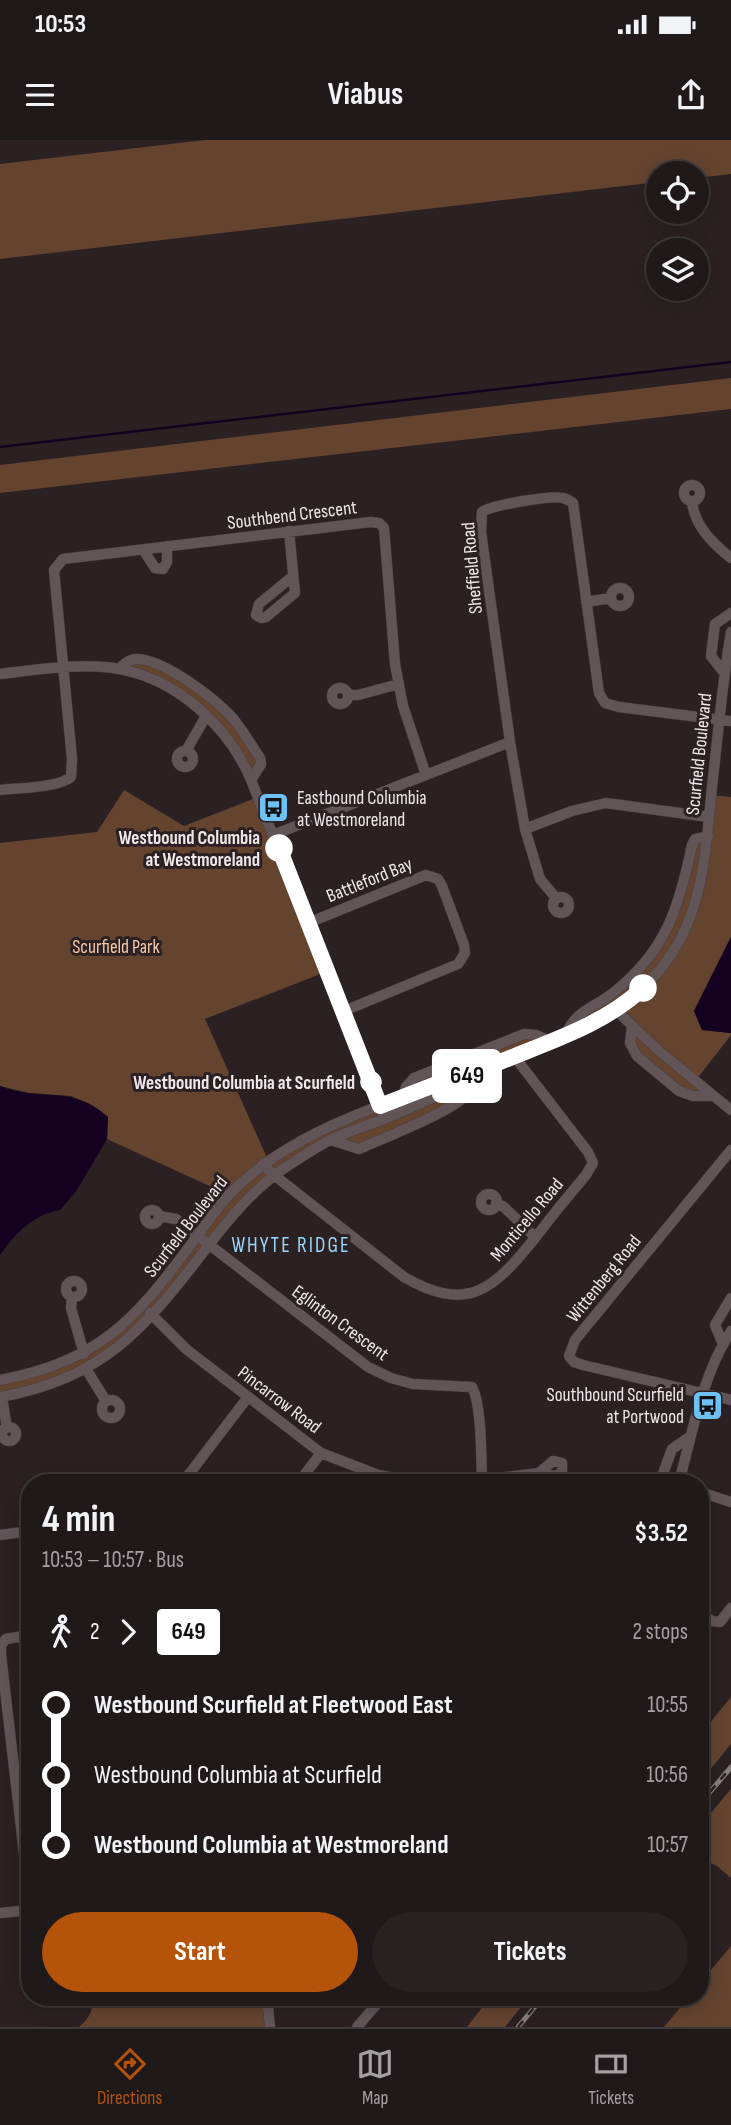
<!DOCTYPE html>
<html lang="en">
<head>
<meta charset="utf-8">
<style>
  body { margin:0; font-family:"Sofia Sans Condensed",sans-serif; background:#282223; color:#f1f3f6; height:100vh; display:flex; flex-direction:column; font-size:26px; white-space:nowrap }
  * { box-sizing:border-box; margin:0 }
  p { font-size:23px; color:#a2a0a2 }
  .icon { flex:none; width:38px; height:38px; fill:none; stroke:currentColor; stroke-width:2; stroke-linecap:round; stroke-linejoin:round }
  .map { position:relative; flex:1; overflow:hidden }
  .panel { position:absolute; left:21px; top:1334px; width:688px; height:532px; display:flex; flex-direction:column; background:#20191a; border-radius:28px; box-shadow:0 4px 18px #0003,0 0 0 2px #3d3839 }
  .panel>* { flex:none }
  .badge { padding:0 14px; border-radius:5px; font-size:24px; line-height:46px }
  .fabs { position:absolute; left:646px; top:21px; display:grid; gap:14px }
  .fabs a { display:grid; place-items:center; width:63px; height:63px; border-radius:50%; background:#20191a; box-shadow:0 4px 18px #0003,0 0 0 2px #3d3839; font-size:35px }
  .map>.badge { position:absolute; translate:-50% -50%; box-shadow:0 0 0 4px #fff }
  .legs { display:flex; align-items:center; gap:10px; height:77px; padding:0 21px; font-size:23px }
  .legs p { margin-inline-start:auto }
  .head { display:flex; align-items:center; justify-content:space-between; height:119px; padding:0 21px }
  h1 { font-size:38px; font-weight:700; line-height:52px }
  .primary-button { display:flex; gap:14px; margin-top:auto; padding:14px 21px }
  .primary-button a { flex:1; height:80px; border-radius:42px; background:#b45309; color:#fff; font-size:28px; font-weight:700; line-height:80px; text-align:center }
  .primary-button a+a { background:#282223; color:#f1f3f6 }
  ul { padding:0 21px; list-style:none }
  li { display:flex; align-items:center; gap:24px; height:70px; font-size:26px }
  li i { display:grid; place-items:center; width:10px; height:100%; margin:0 9px; background:currentColor }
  li i::after { content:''; width:18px; height:18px; margin:-9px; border:5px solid; border-radius:50%; background:#20191a }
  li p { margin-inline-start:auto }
  li:first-child i { background:linear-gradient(#0000 50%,currentColor 0) }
  li:last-child i { background:linear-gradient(currentColor 50%,#0000 0) }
  .status { display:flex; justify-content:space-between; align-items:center; height:49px; padding:0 35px; background:#20191a; direction:ltr }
  .status svg { height:19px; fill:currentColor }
  header { display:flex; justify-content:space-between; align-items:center; height:91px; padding:0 21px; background:#20191a; font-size:32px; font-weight:700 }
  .menu { display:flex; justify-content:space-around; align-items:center; height:98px; border-top:2px solid #3d3839; background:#20191a; font-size:19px; color:#a2a0a2 }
  .menu a { display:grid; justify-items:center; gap:4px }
  .menu .current { color:#b45309 }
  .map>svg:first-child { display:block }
</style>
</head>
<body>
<div class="status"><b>10:53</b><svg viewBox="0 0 49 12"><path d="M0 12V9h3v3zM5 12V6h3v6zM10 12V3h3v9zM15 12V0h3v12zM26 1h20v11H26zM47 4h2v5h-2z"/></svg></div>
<header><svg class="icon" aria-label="menu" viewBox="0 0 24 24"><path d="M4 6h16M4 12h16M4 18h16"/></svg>Viabus<svg class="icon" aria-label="share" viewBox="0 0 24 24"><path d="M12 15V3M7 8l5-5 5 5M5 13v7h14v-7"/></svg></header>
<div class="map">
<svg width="731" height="1887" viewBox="0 0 731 1887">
  <rect width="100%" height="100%" fill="#2b2123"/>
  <path fill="#64442f" d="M205,0H731V34L697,38L696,33H658V42L0,119V24Z
    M731,238V269L0,353V325Z
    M138,519L178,535L228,574L260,618L251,640L244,623L191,562L119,529Z
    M124,650L184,686L258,657L328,831L205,879L268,1020L403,957L406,947L524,894L550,901L476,932L468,953L359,1009L331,1000L238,1067L164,1164L86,1229L0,1257V1240L39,1232L115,1193L229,1055L107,999L108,977L72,956L30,953L0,946V703L97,692Z
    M710,655L731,657V797L694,871L702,890L731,893V895L696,940L713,956H693L637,916L632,886L617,871L566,894L572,881L614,852L661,800L692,705L708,696Z
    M731,1557V1604L700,1642V1595Z
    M731,1649V1738L717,1726L700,1718V1686Z
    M731,1806V1887H664L689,1857H700V1843Z
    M94,1857H109L118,1864L130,1857H262L265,1887H79C90,1878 92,1871 94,1857Z
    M490,1857H529L505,1887H467Z"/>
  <path fill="#140020" d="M731,797V893L702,890L694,871Z
    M0,946C40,963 71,943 108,977L107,999L77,1050L60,1070C32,1075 16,1093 0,1115Z"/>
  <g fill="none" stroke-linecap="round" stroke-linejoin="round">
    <path stroke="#140020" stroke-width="2.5" d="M0,307L731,222"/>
    <defs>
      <path id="minor" d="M684 353a8 8 0 1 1 16 0a8 8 0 1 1-16 0Z
        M692,361C694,385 712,403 731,418
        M289,391L295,453L266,477L261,478L256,475L259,464L293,436
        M144,411L155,428L163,429L167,422V406
        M611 457a9 9 0 1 1 18 0a9 9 0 1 1-18 0Z
        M586,462L611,458
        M119,529C124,524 129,519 137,519C164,520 210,555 229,574C241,587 250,603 260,618L261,624L251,640
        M0,534C35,530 84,522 119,529C177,539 229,587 251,640L385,978
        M725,534L711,516L715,484L731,473
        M332 556a8 8 0 1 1 16 0a8 8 0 1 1-16 0Z
        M348,555H358L399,544
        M177 619a8 8 0 1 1 16 0a8 8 0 1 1-16 0Z
        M186,611L206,576
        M0,650C17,648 58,648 71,637L72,619L54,430L63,419L371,382L379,383L384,388L395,524L403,566L426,635
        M525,689L572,671L606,663L709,677
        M273,695L510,602
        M553 765a8 8 0 1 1 16 0a8 8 0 1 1-16 0Z
        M556,758L540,739L525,689L510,602L481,392L482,372C492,365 551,355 563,358C568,359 569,360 573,363L599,553L605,563L619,567L731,581
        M308,783L426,735L438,739L442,746L464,805L465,813L458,824L344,871
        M617,871L659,911L731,970
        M632,886L630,903L637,916L679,951L693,956H713
        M566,894C576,870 594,868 613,853C666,811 679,768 692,705L695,699L708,696
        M403,957L406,947L414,938L524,894L536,895L550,901
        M331,1000L359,1009C381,999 456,970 468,953C472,948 473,939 476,932
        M731,1010L575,1200L569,1216L574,1222L583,1225L731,1260
        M263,1024L274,1035L404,1137C468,1174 494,1149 535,1098C551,1077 568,1056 586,1035L593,1023L588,1012L514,916
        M481 1062a8 8 0 1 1 16 0a8 8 0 1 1-16 0Z
        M496,1063L504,1067L535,1097
        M145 1077a7 7 0 1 1 14 0a7 7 0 1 1-14 0Z
        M159,1076L176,1079L368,1227L391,1238L413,1244L472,1247C482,1266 481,1317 482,1341
        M66 1149a8 8 0 1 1 16 0a8 8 0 1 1-16 0Z
        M72,1157L71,1168L84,1214
        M150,1173L186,1209L321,1313L378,1335L416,1342
        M723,1204L715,1185L731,1158
        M86,1229L106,1261
        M0,1240C97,1221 132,1184 189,1107C205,1086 219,1063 239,1045C298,990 378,967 452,938L469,936
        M0,1257C104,1238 144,1189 205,1110C229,1079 253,1049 286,1027C300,1018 315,1008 330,1000C346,992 363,987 379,981C401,972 422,963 443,953C459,946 471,934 487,927C556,897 622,884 668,819C704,769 706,707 712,647C718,595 722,544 731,492
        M2,1257L7,1288
        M102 1269a9 9 0 1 1 18 0a9 9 0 1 1-18 0Z
        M2 1294a7 7 0 1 1 14 0a7 7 0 1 1-14 0Z
        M553,1321L562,1323V1333L555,1336L539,1333Z
        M183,1342L248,1257
        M299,1342L321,1313
        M467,1342L539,1333
        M660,1342L672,1309L691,1296
        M679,1342C693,1291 702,1236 731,1191
        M700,1352L731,1362
        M0,1395L30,1391
        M700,1473L712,1481L720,1482L731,1468
        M30,1495L6,1499L1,1505V1515L30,1765
        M0,1773L30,1770
        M267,1857L270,1887
        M357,1887L383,1857"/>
    </defs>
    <use href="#minor" stroke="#493f42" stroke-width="11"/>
    <use href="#minor" stroke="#615558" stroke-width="10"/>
    <defs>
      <path id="rail" d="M700,1664L731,1627
        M518,1887L543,1857"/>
    </defs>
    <use href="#rail" stroke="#877e80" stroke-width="5"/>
    <use href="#rail" stroke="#2b2123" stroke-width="2.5" stroke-dasharray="8" stroke-linecap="butt"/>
  </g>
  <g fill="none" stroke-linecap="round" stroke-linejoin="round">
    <defs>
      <path id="line-1" d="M279,708L380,966L452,938L469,936C527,907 595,893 643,848"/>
    </defs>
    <use href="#line-1" stroke="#fff" stroke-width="16"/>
    <use href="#line-1" stroke="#fff" stroke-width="10"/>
  </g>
  <defs>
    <symbol id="bus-square" viewBox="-11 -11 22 22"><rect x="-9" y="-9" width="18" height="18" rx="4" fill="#6dc2f3" stroke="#2b2123"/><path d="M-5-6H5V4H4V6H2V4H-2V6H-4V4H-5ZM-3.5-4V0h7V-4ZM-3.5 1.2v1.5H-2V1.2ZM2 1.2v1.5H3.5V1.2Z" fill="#111"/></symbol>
  </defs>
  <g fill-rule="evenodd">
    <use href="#bus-square" x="256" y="650" width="35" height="35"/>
    <use href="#bus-square" x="690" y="1248" width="35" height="35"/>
  </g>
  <g fill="#fff" stroke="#fff" stroke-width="3.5">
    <circle cx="279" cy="708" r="12"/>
    <circle cx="643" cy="848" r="12"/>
    <circle cx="371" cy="942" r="9"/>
  </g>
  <g text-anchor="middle" stroke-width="6" stroke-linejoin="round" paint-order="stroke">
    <g font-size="19" fill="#efe7e9" stroke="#2b2123">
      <text transform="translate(292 374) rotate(-7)" y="7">Southbend Crescent</text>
      <text transform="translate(471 428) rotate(-95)" y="7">Sheffield Road</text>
      <text transform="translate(698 614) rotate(-84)" y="7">Scurfield Boulevard</text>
      <text transform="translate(369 739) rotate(-22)" y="7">Battleford Bay</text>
      <text transform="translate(526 1079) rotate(-50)" y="7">Monticello Road</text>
      <text transform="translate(185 1086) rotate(-52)" y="7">Scurfield Boulevard</text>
      <text transform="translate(603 1138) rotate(-51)" y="7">Wittenberg Road</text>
      <text transform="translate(341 1182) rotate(36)" y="7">Eglinton Crescent</text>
      <text transform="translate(280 1259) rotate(37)" y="7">Pincarrow Road</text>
    </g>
    <g font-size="19" fill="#efe7e9" stroke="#2b2123" text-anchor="start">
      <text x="297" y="664">Eastbound Columbia<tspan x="297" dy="22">at Westmoreland</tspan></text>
      <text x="684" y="1261" text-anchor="end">Southbound Scurfield<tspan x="684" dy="22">at Portwood</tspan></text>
    </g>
    <g font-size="19" font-weight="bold" fill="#efe7e9" stroke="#2b2123" text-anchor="end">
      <text x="260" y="704">Westbound Columbia<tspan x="260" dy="22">at Westmoreland</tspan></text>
      <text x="355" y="949">Westbound Columbia at Scurfield</text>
    </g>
    <g font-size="19" fill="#f6c8aa" stroke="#2b2123">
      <text x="116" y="813">Scurfield Park</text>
    </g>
    <g font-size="21" letter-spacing="2" fill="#9bd7fc" stroke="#2b2123">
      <text x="291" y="1112">WHYTE RIDGE</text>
    </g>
  </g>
</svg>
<div class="fabs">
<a><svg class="icon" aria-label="locate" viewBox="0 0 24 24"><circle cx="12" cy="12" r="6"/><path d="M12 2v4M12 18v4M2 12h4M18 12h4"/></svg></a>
<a><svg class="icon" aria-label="layers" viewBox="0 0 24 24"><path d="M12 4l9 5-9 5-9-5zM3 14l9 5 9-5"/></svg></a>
</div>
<b class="badge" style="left:467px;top:936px;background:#fff;color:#111">649</b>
<section class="panel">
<div class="head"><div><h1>4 min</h1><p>10:53 – 10:57 · Bus</p></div><b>$3.52</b></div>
<div class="legs"><svg class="icon" aria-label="walk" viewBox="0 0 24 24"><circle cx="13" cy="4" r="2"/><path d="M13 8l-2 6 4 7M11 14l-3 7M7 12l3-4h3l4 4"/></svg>2<svg class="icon" aria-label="forward" viewBox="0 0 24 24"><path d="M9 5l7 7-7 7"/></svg><b class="badge" style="background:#fff;color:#111">649</b><p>2 stops</p></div>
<ul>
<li><i style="color:#fff"></i><b>Westbound Scurfield at Fleetwood East</b><p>10:55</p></li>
<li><i style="color:#fff"></i><span>Westbound Columbia at Scurfield</span><p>10:56</p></li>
<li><i style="color:#fff"></i><b>Westbound Columbia at Westmoreland</b><p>10:57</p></li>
</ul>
<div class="primary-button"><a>Start</a><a>Tickets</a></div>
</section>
</div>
<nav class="menu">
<a class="current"><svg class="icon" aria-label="directions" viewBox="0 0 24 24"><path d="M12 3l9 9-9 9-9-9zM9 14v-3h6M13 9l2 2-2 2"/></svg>Directions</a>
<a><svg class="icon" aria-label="map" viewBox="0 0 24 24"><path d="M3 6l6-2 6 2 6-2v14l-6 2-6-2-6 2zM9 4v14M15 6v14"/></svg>Map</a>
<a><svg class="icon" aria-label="tickets" viewBox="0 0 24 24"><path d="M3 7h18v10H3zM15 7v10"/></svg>Tickets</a>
</nav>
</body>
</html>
